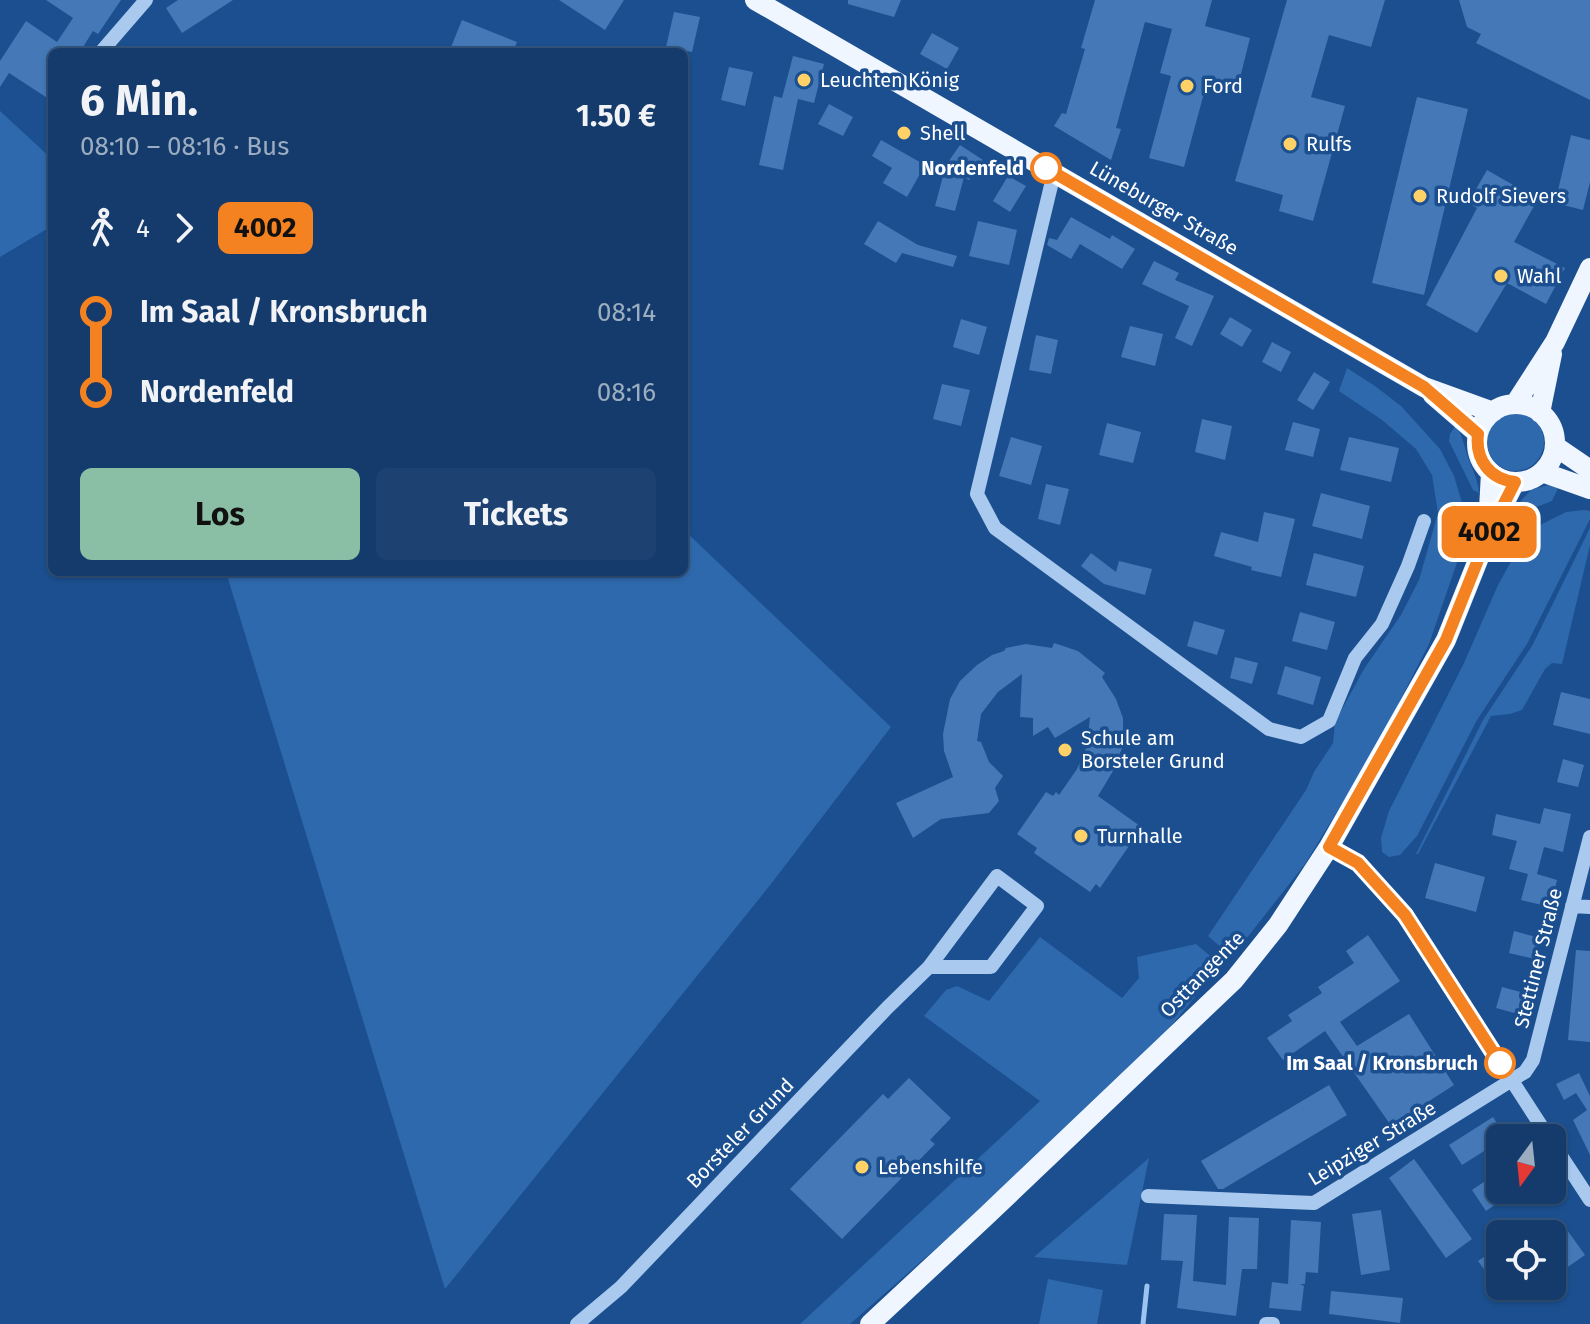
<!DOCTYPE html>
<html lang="de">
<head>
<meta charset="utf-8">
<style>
  body { margin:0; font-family:"Fira Sans",sans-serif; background:#1d4271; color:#f1f3f6; height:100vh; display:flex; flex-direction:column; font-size:30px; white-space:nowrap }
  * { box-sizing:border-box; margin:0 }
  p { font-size:26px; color:#9dadc1 }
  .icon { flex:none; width:44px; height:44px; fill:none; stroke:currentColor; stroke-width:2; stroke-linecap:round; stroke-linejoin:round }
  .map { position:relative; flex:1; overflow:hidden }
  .side { position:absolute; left:48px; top:48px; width:640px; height:528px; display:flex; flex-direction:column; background:#143b6b; border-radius:12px; box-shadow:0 2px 6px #0004,0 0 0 2px #33557e }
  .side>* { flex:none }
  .badge { padding:0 16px; border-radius:12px; font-size:28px; line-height:52px }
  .needle { width:52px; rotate:195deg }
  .controls { position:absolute; left:1486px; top:1124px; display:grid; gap:16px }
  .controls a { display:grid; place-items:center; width:80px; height:80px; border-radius:12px; background:#143b6b; box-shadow:0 2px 6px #0004,0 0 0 2px #33557e; font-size:40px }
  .map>.badge { position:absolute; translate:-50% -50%; box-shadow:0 0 0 4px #fff }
  .legs { display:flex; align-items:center; gap:12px; height:88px; padding:0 32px; font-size:26px }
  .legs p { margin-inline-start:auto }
  .summary { display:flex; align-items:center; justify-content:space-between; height:136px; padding:0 32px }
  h1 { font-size:44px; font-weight:700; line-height:60px }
  .primary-button { display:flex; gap:16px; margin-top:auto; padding:16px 32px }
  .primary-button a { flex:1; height:92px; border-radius:12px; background:#8abfa5; color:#111; font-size:32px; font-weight:700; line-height:92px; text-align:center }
  .primary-button a+a { background:#1d4271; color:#f1f3f6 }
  ul { padding:0 32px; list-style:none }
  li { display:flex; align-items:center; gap:28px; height:80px; font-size:30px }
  li i { display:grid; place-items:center; width:12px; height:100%; margin:0 10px; background:currentColor }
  li i::after { content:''; width:20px; height:20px; margin:-10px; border:6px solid; border-radius:50%; background:#143b6b }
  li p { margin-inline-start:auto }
  li:first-child i { background:linear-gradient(#0000 50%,currentColor 0) }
  li:last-child i { background:linear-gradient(currentColor 50%,#0000 0) }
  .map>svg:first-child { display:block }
</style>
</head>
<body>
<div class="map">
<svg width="1590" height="1324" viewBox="0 0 1590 1324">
  <rect width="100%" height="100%" fill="#1b4f8f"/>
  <path fill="#2e69ad" d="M0,111L52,159V226L0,257Z
    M1347,368L1375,386L1401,406L1440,449L1454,476L1463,506V545L1429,644L1374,751L1305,864L1232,957L1208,936L1306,790L1314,772L1333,743L1335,722L1364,669L1401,615L1419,580L1438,513L1432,475L1416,449L1382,420L1339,391Z
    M1486 442a29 29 0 1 1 58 0a29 29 0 1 1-58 0Z
    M1456,425C1462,435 1464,444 1467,455C1472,469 1478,479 1479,493L1473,490L1449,441L1450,434Z
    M1548,485L1559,486L1552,501L1534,508L1517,505L1531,490Z
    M1584,510L1590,511V519L1527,644L1477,720L1417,836L1400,855L1389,857L1382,852L1381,838L1389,811L1464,663L1498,585L1528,531L1566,512Z
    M1590,528V545L1562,664L1552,663L1545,669L1522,710L1510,714L1491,716L1418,854H1416L1483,720L1532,646Z
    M684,530L891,727L771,884L445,1289L226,572H684Z
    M1040,937L1122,998L1139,978L1137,957L1196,944L1221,965L1167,1031L1074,1127L850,1324H800L1040,1101L924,1016L946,990L957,986L989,1001Z
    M1149,1158L1127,1265L1034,1257Z
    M1048,1279L1103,1290L1097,1324H1039Z"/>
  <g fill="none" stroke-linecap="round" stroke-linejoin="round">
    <path stroke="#9cc4f0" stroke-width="5" d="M1143,1324L1147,1286"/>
  </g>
  <path fill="#4478b7" d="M46,0H121L98,34L93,31L80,52H52V101L9,73L0,87V61L26,21L57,42L73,18Z
    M178,0H233L182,33L166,8Z
    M559,0H624L605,30Z
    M848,0H901L894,17L848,4Z
    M1095,0H1212L1205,26L1250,38L1237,90L1207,82L1184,167L1149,158L1171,76L1160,73L1172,29L1145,22L1116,128L1121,129L1111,160L1054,126L1062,113L1066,114L1085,49L1081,48Z
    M1287,0H1385L1371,47L1329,35L1311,97L1345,106L1313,221L1279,211L1283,195L1235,181Z
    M1459,0H1590V100L1476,43L1481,34L1467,27Z
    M674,12L700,17L692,52L666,47Z
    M462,20L517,42L513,52H449Z
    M932,33L959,48L947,69L920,54Z
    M793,56L824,64L814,103L798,99L783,170L759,165L774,96L782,98Z
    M729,67L753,72L745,106L721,100Z
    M1417,97L1468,109L1424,295L1372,283Z
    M829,104L853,117L843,136L818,124Z
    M1571,135L1590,140V182L1583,210L1555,203Z
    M881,140L925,165L907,197L883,183L892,168L872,156Z
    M960,145L983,160L969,180L964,177L955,211L935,206L946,165Z
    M1487,170L1538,199L1514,242L1565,268L1546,304L1507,283L1477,333L1426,305L1477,208L1468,203Z
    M1008,176L1026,186L1010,212L993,201Z
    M1071,217L1110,239L1112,235L1135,249L1122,269L1080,244L1071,259L1047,245L1049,238L1057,240Z
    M878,221L918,245L957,256L953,267L902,253L896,263L864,244Z
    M978,221L1017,230L1009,265L969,256Z
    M1154,261L1179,273L1175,280L1214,296L1192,346L1175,338L1189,306L1142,284Z
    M1230,317L1252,330L1242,347L1220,334Z
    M961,319L987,327L979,355L953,347Z
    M1130,326L1163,334L1155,366L1121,357Z
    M1036,335L1058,340L1051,374L1029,370Z
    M1272,342L1291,352L1281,372L1262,362Z
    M1314,372L1330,382L1313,410L1297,400Z
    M942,384L970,390L961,426L933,419Z
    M1202,419L1232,426L1225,460L1195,452Z
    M1293,422L1320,429L1313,457L1285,450Z
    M1107,423L1141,432L1133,463L1099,455Z
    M1011,437L1042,446L1031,485L999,476Z
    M1349,437L1399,448L1391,482L1340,470Z
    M1046,484L1069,489L1060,525L1038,519Z
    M1321,493L1370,506L1362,539L1312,526Z
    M1264,512L1295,519L1281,577L1251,570L1252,567L1214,556L1221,532L1258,542Z
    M1091,553L1116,572L1119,561L1152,569L1145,595L1104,584L1081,566Z
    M1314,553L1364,566L1356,597L1306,585Z
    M1300,612L1335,622L1327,650L1292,641Z
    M1194,621L1225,630L1217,655L1187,646Z
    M1054,643L1078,651L1105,673L1102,677L1116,699L1123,718V746L1113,771L1098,796L1140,826L1127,845L1129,846L1100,888L1096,884L1090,892L1034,853L1037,848L1017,834L1046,792L1053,796L1056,792L1059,795L1077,769L1087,746L1090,717L1055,738L1048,727L1033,736V718L1020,717L1022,674L998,692L981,714L977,741L981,742L989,762L1003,776L995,788L999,801L989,813L941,819L913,838L896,803L953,777L944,751L943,734L950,699L960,681L977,665L992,655L1004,651L1006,648L1026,644L1052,648Z
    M1235,657L1258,663L1252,684L1230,678Z
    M1285,666L1321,677L1313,705L1277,694Z
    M1561,692L1590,699V734L1553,725Z
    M1563,759L1584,765L1578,787L1557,782Z
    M1544,808L1571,814L1563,852L1544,847L1537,874L1557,880L1550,907L1521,900L1528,874L1509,869L1517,841L1492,835L1496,814L1540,824Z
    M1435,863L1485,877L1476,912L1425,898Z
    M1514,931L1540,938L1535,959L1509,953Z
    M1368,935L1400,981L1340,1022L1357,1046L1409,1014L1454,1085L1406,1116V1117L1392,1127L1325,1031L1283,1060L1267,1038L1292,1021L1288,1015L1322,993L1318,987L1354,963L1346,951Z
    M1576,950L1590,951V1042L1568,1040Z
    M1502,987L1528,994L1522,1015L1496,1008Z
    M1579,1073L1590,1096V1155L1573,1120L1587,1110L1576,1093L1564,1100L1556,1084Z
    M909,1078L951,1118L930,1140L935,1144L842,1239L790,1189L883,1094L888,1099Z
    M1329,1085L1347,1115L1223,1189H1218L1201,1161Z
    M1493,1117L1506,1137L1500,1138V1141L1462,1165L1449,1145Z
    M1414,1159L1472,1239L1446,1258L1389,1178Z
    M1500,1171V1190H1516L1486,1211L1472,1190Z
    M1381,1210L1390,1270L1361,1275L1352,1214Z
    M1164,1214L1197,1215L1193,1281L1226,1285L1229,1217L1259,1218L1257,1269H1242L1236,1316L1177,1308L1183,1261L1161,1260Z
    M1291,1220L1321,1222L1318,1273L1306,1272L1305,1284H1300L1304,1286L1301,1311L1269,1308L1272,1282L1288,1284Z
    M1560,1220L1585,1255L1552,1278V1225Z
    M1500,1246V1275L1492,1280L1478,1261Z
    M1331,1291L1403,1298L1400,1323L1329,1314Z"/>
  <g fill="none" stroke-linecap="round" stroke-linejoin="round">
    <path stroke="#a9c9ee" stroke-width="14" d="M101,52L146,0
      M1054,173L977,494L995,528L1269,729L1301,737L1329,721L1355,658L1382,624L1408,566L1424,521
      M1329,847L1358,863L1405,915L1549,1138
      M1572,906L1590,907
      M1552,1142L1590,1200
      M1148,1196L1314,1203L1525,1072L1533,1060L1590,837
      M577,1324L621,1287L887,1008L929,967L997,876L1037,906L991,967H929
      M1266,1324H1273"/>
    <path stroke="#f0f6ff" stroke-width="20" d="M755,0L1424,387L1493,412
      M1433,395L1478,434
      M1515,404L1555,342L1590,268
      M1477 443a39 39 0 1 1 78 0a39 39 0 1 1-78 0Z
      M1540,413L1552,354
      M1555,446L1590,470
      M1542,472L1590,489
      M1488,527L1491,473
      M870,1324L984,1218L1234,980L1278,925L1329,847L1446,640L1488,535L1515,482"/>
  </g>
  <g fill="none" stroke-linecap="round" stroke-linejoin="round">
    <defs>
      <path id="line-1" d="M1046,168L1424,387L1478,434C1475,460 1490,479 1515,482L1488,535L1446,640L1329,847L1358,863L1405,915L1500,1063"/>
    </defs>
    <use href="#line-1" stroke="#fff" stroke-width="18"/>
    <use href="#line-1" stroke="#f58220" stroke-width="12"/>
  </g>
  <g fill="#ffd166" stroke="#1b4f8f" stroke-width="3">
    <circle cx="804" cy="80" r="8"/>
    <circle cx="1187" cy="86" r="8"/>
    <circle cx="904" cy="133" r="8"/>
    <circle cx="1290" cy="144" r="8"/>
    <circle cx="1420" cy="196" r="8"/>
    <circle cx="1501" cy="276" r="8"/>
    <circle cx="1065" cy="750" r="8"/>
    <circle cx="1081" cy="836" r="8"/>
    <circle cx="862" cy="1167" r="8"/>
  </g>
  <g fill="#fff" stroke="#f58220" stroke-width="4">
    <circle cx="1046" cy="168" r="14"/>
    <circle cx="1500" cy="1063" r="14"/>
  </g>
  <g text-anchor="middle" stroke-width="7" stroke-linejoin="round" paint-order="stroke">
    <g font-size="20" fill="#fff" stroke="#1b4f8f" text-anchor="start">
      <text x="820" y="87">Leuchten König</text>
      <text x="1203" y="93">Ford</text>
      <text x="920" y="140">Shell</text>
      <text x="1306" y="151">Rulfs</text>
      <text x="1436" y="203">Rudolf Sievers</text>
      <text x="1517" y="283">Wahl</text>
      <text x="1081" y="745">Schule am<tspan x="1081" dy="23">Borsteler Grund</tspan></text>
      <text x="1097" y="843">Turnhalle</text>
      <text x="878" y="1174">Lebenshilfe</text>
    </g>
    <g font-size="20" font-weight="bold" fill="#fff" stroke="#1b4f8f" text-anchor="end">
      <text x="1024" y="175">Nordenfeld</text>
      <text x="1478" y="1070">Im Saal / Kronsbruch</text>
    </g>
    <g font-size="20" fill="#fff" stroke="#1b4f8f">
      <text transform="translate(1164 208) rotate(30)" y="7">Lüneburger Straße</text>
      <text transform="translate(1538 958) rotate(-76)" y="7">Stettiner Straße</text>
      <text transform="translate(1202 974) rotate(-46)" y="7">Osttangente</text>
      <text transform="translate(740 1133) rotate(-46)" y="7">Borsteler Grund</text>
      <text transform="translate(1372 1143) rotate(-31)" y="7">Leipziger Straße</text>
    </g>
  </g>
</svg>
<div class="controls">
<a><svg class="needle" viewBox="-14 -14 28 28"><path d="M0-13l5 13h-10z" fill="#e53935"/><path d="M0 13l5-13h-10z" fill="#9dadc1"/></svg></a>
<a><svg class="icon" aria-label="locate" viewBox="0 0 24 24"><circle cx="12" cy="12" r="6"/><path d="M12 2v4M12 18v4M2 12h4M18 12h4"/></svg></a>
</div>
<b class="badge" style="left:1489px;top:532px;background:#f58220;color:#111">4002</b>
<section class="side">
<div class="summary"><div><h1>6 Min.</h1><p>08:10 – 08:16 · Bus</p></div><b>1.50 €</b></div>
<div class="legs"><svg class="icon" aria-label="walk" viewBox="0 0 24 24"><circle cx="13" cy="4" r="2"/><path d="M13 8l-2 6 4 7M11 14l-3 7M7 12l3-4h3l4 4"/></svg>4<svg class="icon" aria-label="forward" viewBox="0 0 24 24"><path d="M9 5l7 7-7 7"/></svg><b class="badge" style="background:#f58220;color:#111">4002</b></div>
<ul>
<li><i style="color:#f58220"></i><b>Im Saal / Kronsbruch</b><p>08:14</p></li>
<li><i style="color:#f58220"></i><b>Nordenfeld</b><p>08:16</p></li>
</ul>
<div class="primary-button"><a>Los</a><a>Tickets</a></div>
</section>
</div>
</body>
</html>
